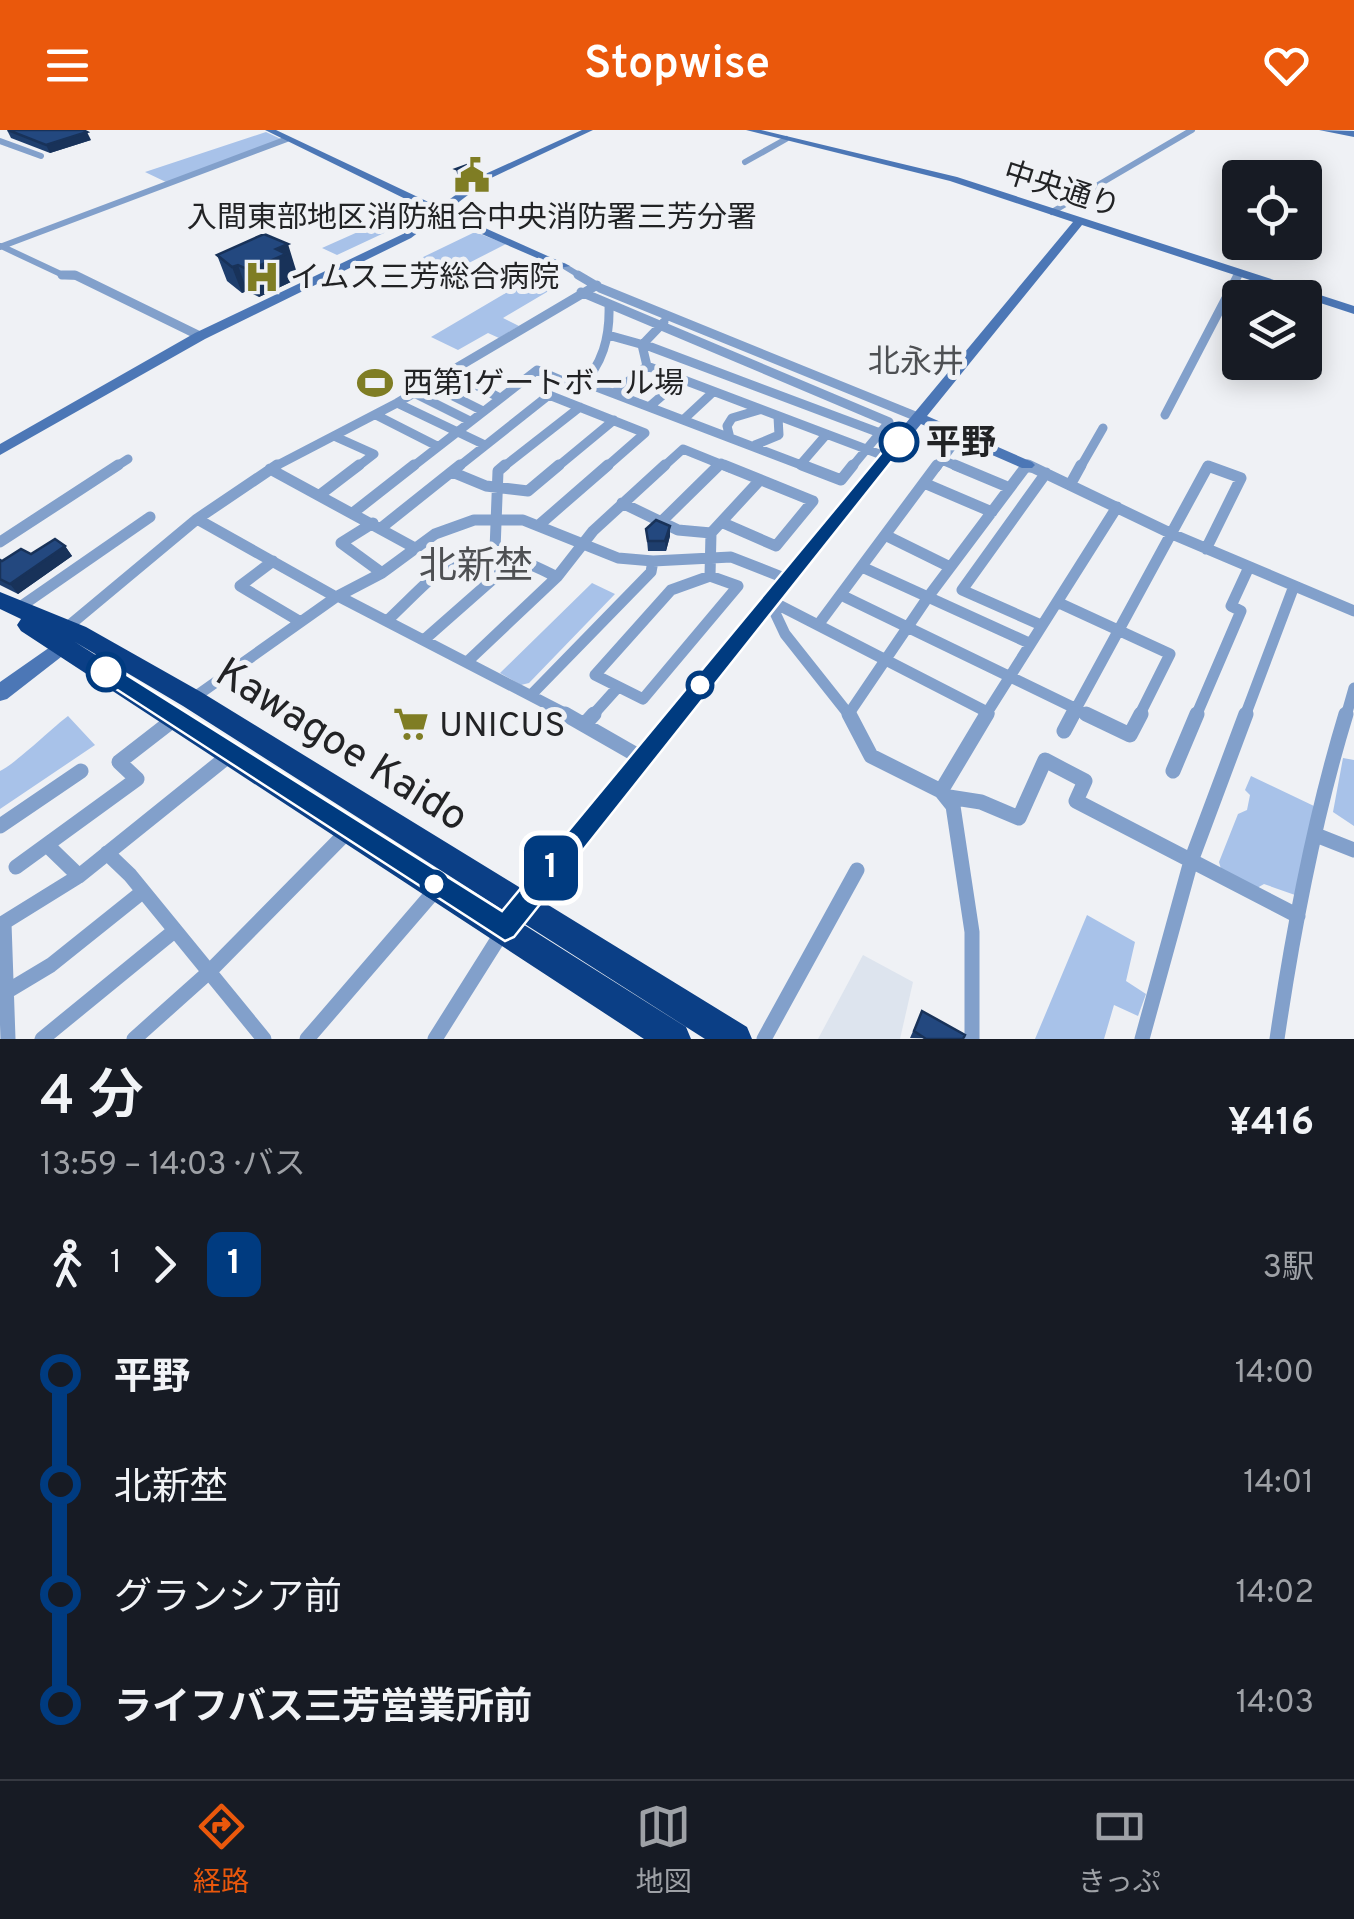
<!DOCTYPE html>
<html lang="ja">
<head>
<meta charset="utf-8">
<style>
  body { margin:0; font-family:Overpass,"Noto Sans JP",sans-serif; background:#242831; color:#f1f3f6; height:100vh; display:flex; flex-direction:column; font-size:38px; white-space:nowrap }
  * { box-sizing:border-box; margin:0 }
  p { font-size:32px; color:#9ea1a6 }
  .icon { flex:none; width:55px; height:55px; fill:none; stroke:currentColor; stroke-width:2; stroke-linecap:round; stroke-linejoin:round }
  .map { position:relative; height:909px; overflow:hidden }
  .drawer { display:flex; flex-direction:column; background:#171b24; flex:1 }
  .drawer>* { flex:none }
  .badge { padding:0 20px; border-radius:15px; font-size:35px; line-height:65px }
  .controls { position:absolute; left:1222px; top:30px; display:grid; gap:20px }
  .controls a { display:grid; place-items:center; width:100px; height:100px; border-radius:10px; background:#171b24; box-shadow:0 5px 25px #0003; font-size:50px }
  .map>.badge { position:absolute; translate:-50% -50%; box-shadow:0 0 0 5px #fff }
  .legs { display:flex; align-items:center; gap:15px; height:110px; padding:0 40px; font-size:32px }
  .legs p { margin-inline-start:auto }
  .headline { display:flex; align-items:center; justify-content:space-between; height:170px; padding:0 40px }
  h1 { font-size:55px; font-weight:600; line-height:75px }
  ul { padding:0 40px; list-style:none }
  li { display:flex; align-items:center; gap:35px; height:110px; font-size:38px }
  li i { display:grid; place-items:center; width:15px; height:100%; margin:0 12px; background:currentColor }
  li i::after { content:''; width:25px; height:25px; margin:-12px; border:8px solid; border-radius:50%; background:#171b24 }
  li p { margin-inline-start:auto }
  li:first-child i { background:linear-gradient(#0000 50%,currentColor 0) }
  li:last-child i { background:linear-gradient(currentColor 50%,#0000 0) }
  header { display:flex; justify-content:space-between; align-items:center; height:130px; padding:0 40px; background:#ea580c; color:#fff; font-size:45px; font-weight:600 }
  .tab-bar { display:flex; justify-content:space-around; align-items:center; height:140px; border-top:2px solid #363941; background:#171b24; font-size:28px; color:#9ea1a6 }
  .tab-bar a { display:grid; justify-items:center; gap:5px }
  .tab-bar .current { color:#ea580c }
  .map>svg:first-child { display:block }
</style>
</head>
<body>
<header><svg class="icon" aria-label="menu" viewBox="0 0 24 24"><path d="M4 6h16M4 12h16M4 18h16"/></svg>Stopwise<svg class="icon" aria-label="heart" viewBox="0 0 24 24"><path d="M12 20l-8-8c-3-5 5-10 8-4 3-6 11-1 8 4z"/></svg></header>
<div class="map">
<svg width="1354" height="909" viewBox="0 0 1354 909">
  <rect width="100%" height="100%" fill="#eff1f5"/>
  <path fill="#dde4ee" d="M863,825L913,852L900,909H818Z"/>
  <path fill="#a8c2e9" d="M266,2L283,10L168,53L145,42Z
    M416,76L429,82L337,125L322,118Z
    M475,102L506,114L457,139L417,130Z
    M528,150L552,159L503,188L519,196L499,208L488,203L458,220L431,207Z
    M592,453L615,464L529,553L521,555L500,543Z
    M68,586L95,615L0,679V641C14,635 52,598 68,586Z
    M1343,628L1354,630V696L1333,682Z
    M1251,646L1314,676L1295,765L1264,754L1257,758L1221,739L1219,732L1238,684L1247,680L1250,665L1245,660Z
    M1087,785L1135,812L1126,851L1146,864L1138,886L1114,875L1104,909H1035Z"/>
  <g fill="none" stroke-linecap="round" stroke-linejoin="round">
    <path stroke="#82a0cb" stroke-width="6" d="M0,11L41,26
      M745,32L786,9
      M1052,82L1192,0
      M1,116L65,146L79,147
      M0,117L287,9
      M564,136L582,147
      M1237,147L1239,143"/>
    <path stroke="#82a0cb" stroke-width="9" d="M62,145H75L200,206
      M578,145L600,158L920,288
      M581,162L889,292L851,338
      M664,192L642,215L647,236L887,327
      M608,205L651,217L880,303
      M450,241L498,267
      M586,253L809,338
      M429,254L481,280
      M414,263L468,290
      M614,263L647,236
      M397,273L485,315
      M649,277L679,251
      M376,285L437,316
      M1165,285L1238,145
      M683,290L712,263
      M336,307L374,324L356,338
      M730,308L727,296L732,288L759,280
      M755,315L779,305L778,287
      M942,330L961,338
      M800,335L826,305
      M114,338L128,329
      M272,338L397,273L597,155
      M411,338L537,240L579,258C603,235 610,207 609,175
      M457,338L549,265L645,303L605,338
      M502,338L580,277
      M556,338L614,290
      M662,338L683,319L730,338
      M716,338L721,333
      M936,338L960,305
      M1025,338H1033
      M1080,338L1103,298
      M1207,338H1213"/>
    <path stroke="#82a0cb" stroke-width="11" d="M802,335L841,350L853,335
      M955,335L1010,358
      M1028,335L1172,404L1354,481
      M270,339L415,418
      M452,342L486,356L528,361L559,335
      M924,353L992,382
      M1070,355L1081,335
      M321,364L359,335
      M622,373L678,400L711,403
      M354,382L414,335
      M197,389L336,467
      M661,392L719,335
      M721,392L776,416L813,371L724,335
      M373,393L341,413L382,443
      M539,395L608,335
      M381,398L460,335
      M885,405L950,437
      M0,412L118,335
      M495,420L498,341L505,335
      M273,431L240,456L299,491
      M862,437L1029,513
      M710,446L738,456L643,569L595,545L671,460Z
      M710,446L711,403L760,350
      M841,465L1091,586
      M338,466L570,586
      M769,470L785,504L850,586
      M769,470L989,583
      M1057,472L1170,524L1139,586
      M20,477L150,387
      M388,490C455,426 466,400 557,447
      M818,495L937,335
      M1041,495L962,460L1046,343
      M65,499L197,389L277,335
      M425,509L518,427
      M467,532L557,447L593,401L665,335
      M531,565L651,442L653,431
      M192,569L336,467L382,443L435,404L474,390H523L618,428L653,431L731,427L787,449
      M848,585L928,467L1027,335
      M592,586L618,557
      M675,586L769,470
      M985,586L1117,377
      M1072,586L1208,336L1241,348L1206,419
      M1196,586L1241,481L1231,476L1249,437
      M1245,586L1294,456
      M1346,586L1354,558"/>
    <path stroke="#82a0cb" stroke-width="15" d="M565,584L640,627
      M849,584L871,626L941,661L953,676L972,802V909
      M1086,584L1130,605L1141,584
      M585,594L594,584
      M1064,601L1073,584
      M1173,641L1197,584
      M941,661L987,584
      M949,667L981,672L1019,688L1045,630L1085,651L1076,671L1298,786
      M0,696L81,641
      M1316,705L1354,720
      M47,715L79,746
      M107,723L130,745L264,909
      M16,737L137,649L119,632L177,587
      M522,774L677,584
      M4,793L8,909
      M0,795L79,746L232,623
      M6,862L51,835L141,763
      M42,909L173,802
      M134,909L209,842L349,700
      M307,909L438,757
      M435,909L503,801
      M764,909L857,740
      M1142,909L1191,731L1246,584
      M1277,909C1293,800 1314,689 1346,584"/>
    <path fill="#4c77b6" fill-rule="evenodd" d="M265,0H276L439,77L483,45L582,0H593L489,49L447,81L570,136L560,138L440,86L411,108L205,209L0,325V314L195,203L403,104L432,82Z
      M746,0H761L957,47L1354,176V184L1082,95L927,286L1032,332L1035,335L1032,338H1022L921,294L775,475H763L760,470L763,465L1073,92L950,51Z
      M1319,0L1354,1V7Z
      M63,508L70,510L72,515L70,520L7,569L0,571V552Z"/>
    <path fill="#0b3f86" fill-rule="evenodd" d="M0,462L86,497L201,562L747,897L752,909H705L183,576L75,512L686,897L691,909H644L21,501L17,495L21,489L0,479Z"/>
  </g>
  <path fill="#1e3e6d" d="M7,0L91,10L50,23L11,8Z
    M475,37L476,45L468,51L458,47L456,39Z
    M217,125L296,140L292,142L295,150L259,167L247,161L242,163L227,151Z
    M670,396V406L666,421H648L646,399Z
    M65,416L72,426L18,464L0,455V430L2,431Z
    M922,881L963,909L910,908Z"/>
  <path fill="#183259" d="M87,2L91,10L50,23L46,15Z
    M475,37L476,45L468,51L467,43Z
    M288,114L296,140L292,142L295,150L259,167L249,140L276,119Z
    M238,135L247,161L242,163L232,137Z
    M670,396V406L666,421L665,411Z
    M65,416L72,426L18,464L10,454Z"/>
  <path fill="#23487f" stroke="#183259" stroke-width="2.5" d="M8,0H83L87,2L46,15Z
    M467,35L475,37L467,43L456,39Z
    M264,104L288,114L276,119L286,124L249,140L238,135L232,137L217,125Z
    M656,390L670,396L665,411H648L646,399Z
    M55,409L65,416L10,454L0,449V430L2,431L21,419L31,424Z
    M922,881L965,905L963,909H926L914,901Z"/>
  <path fill="#003b80" stroke="#fff" stroke-width="2.5" d="M893,309L907,312L514,807L505,811L99,548L96,542L106,534L114,537L502,781Z"/>
  <defs>
    <symbol id="civic-bare" viewBox="-9 -9 18 18"><path d="M-.6-6.5H3V-4.5H.6V-3L4-1V1h2V6H-6V1h2V-1L-.6-3ZM-1.2 2.5V6h2.4V2.5Z" fill="#7f7d24" stroke="#eff1f5" stroke-width="2.5" paint-order="stroke"/></symbol>
    <symbol id="hospital-bare" viewBox="-9 -9 18 18"><path d="M-5-5h3v3.5h4V-5h3V5h-3V1.5h-4V5h-3Z" fill="#7f7d24" stroke="#eff1f5" stroke-width="2.5" paint-order="stroke"/></symbol>
    <symbol id="stadium-bare" viewBox="-9 -9 18 18"><path d="M0-5a6.5 5 0 1 0 0 10a6.5 5 0 1 0 0-10ZM-3.5-1.8h7v3.6h-7Z" fill="#7f7d24" stroke="#eff1f5" stroke-width="2.5" paint-order="stroke"/></symbol>
    <symbol id="supermarket-bare" viewBox="-9 -9 18 18"><path d="M-6-5.5h2.5l.6 2H6L4.5 2H-2.5L-4.4-4H-6ZM-1.5 3.2a1.3 1.3 0 1 0 .1 0ZM3 3.2a1.3 1.3 0 1 0 .1 0Z" fill="#7f7d24" stroke="#eff1f5" stroke-width="2.5" paint-order="stroke"/></symbol>
  </defs>
  <g fill-rule="evenodd">
    <use href="#civic-bare" x="447" y="20" width="50" height="50"/>
    <use href="#hospital-bare" x="237" y="122" width="50" height="50"/>
    <use href="#stadium-bare" x="350" y="228" width="50" height="50"/>
    <use href="#supermarket-bare" x="386" y="569" width="50" height="50"/>
  </g>
  <g fill="#fff" stroke="#003b80" stroke-width="5">
    <circle cx="899" cy="312" r="18"/>
    <circle cx="106" cy="542" r="18"/>
    <circle cx="700" cy="555" r="12"/>
    <circle cx="434" cy="754" r="12"/>
  </g>
  <g text-anchor="middle" stroke-width="10" stroke-linejoin="round" paint-order="stroke">
    <g font-size="30" fill="#222325" stroke="#eff1f5">
      <text transform="translate(1062 59) rotate(18)" y="10">中央通り</text>
    </g>
    <g font-size="30" fill="#222325" stroke="#eff1f5" text-anchor="start">
      <text x="472" y="97" text-anchor="middle">入間東部地区消防組合中央消防署三芳分署</text>
      <text x="290" y="157">イムス三芳総合病院</text>
      <text x="403" y="263">西第1ゲートボール場</text>
    </g>
    <g font-size="32" fill="#4e5053" stroke="#eff1f5">
      <text x="916" y="242">北永井</text>
    </g>
    <g font-size="35" font-weight="bold" fill="#222325" stroke="#eff1f5" text-anchor="start">
      <text x="926" y="324">平野</text>
    </g>
    <g font-size="35" fill="#222325" stroke="#eff1f5" text-anchor="start">
      <text x="439" y="606">UNICUS</text>
    </g>
    <g font-size="38" fill="#4e5053" stroke="#eff1f5">
      <text x="476" y="448">北新埜</text>
    </g>
    <g font-size="42" fill="#222325" stroke="#eff1f5">
      <text transform="translate(343 613) rotate(32)" y="15">Kawagoe Kaido</text>
    </g>
  </g>
</svg>
<div class="controls">
<a><svg class="icon" aria-label="locate" viewBox="0 0 24 24"><circle cx="12" cy="12" r="6"/><path d="M12 2v4M12 18v4M2 12h4M18 12h4"/></svg></a>
<a><svg class="icon" aria-label="layers" viewBox="0 0 24 24"><path d="M12 4l9 5-9 5-9-5zM3 14l9 5 9-5"/></svg></a>
</div>
<b class="badge" style="left:551px;top:738px;background:#003b80;color:#fff">1</b>
</div>
<section class="drawer">
<div class="headline"><div><h1>4 分</h1><p>13:59 – 14:03 · バス</p></div><b>¥416</b></div>
<div class="legs"><svg class="icon" aria-label="walk" viewBox="0 0 24 24"><circle cx="13" cy="4" r="2"/><path d="M13 8l-2 6 4 7M11 14l-3 7M7 12l3-4h3l4 4"/></svg>1<svg class="icon" aria-label="forward" viewBox="0 0 24 24"><path d="M9 5l7 7-7 7"/></svg><b class="badge" style="background:#003b80;color:#fff">1</b><p>3駅</p></div>
<ul>
<li><i style="color:#003b80"></i><b>平野</b><p>14:00</p></li>
<li><i style="color:#003b80"></i><span>北新埜</span><p>14:01</p></li>
<li><i style="color:#003b80"></i><span>グランシア前</span><p>14:02</p></li>
<li><i style="color:#003b80"></i><b>ライフバス三芳営業所前</b><p>14:03</p></li>
</ul>
</section>
<nav class="tab-bar">
<a class="current"><svg class="icon" aria-label="directions" viewBox="0 0 24 24"><path d="M12 3l9 9-9 9-9-9zM9 14v-3h6M13 9l2 2-2 2"/></svg>経路</a>
<a><svg class="icon" aria-label="map" viewBox="0 0 24 24"><path d="M3 6l6-2 6 2 6-2v14l-6 2-6-2-6 2zM9 4v14M15 6v14"/></svg>地図</a>
<a><svg class="icon" aria-label="tickets" viewBox="0 0 24 24"><path d="M3 7h18v10H3zM15 7v10"/></svg>きっぷ</a>
</nav>
</body>
</html>
